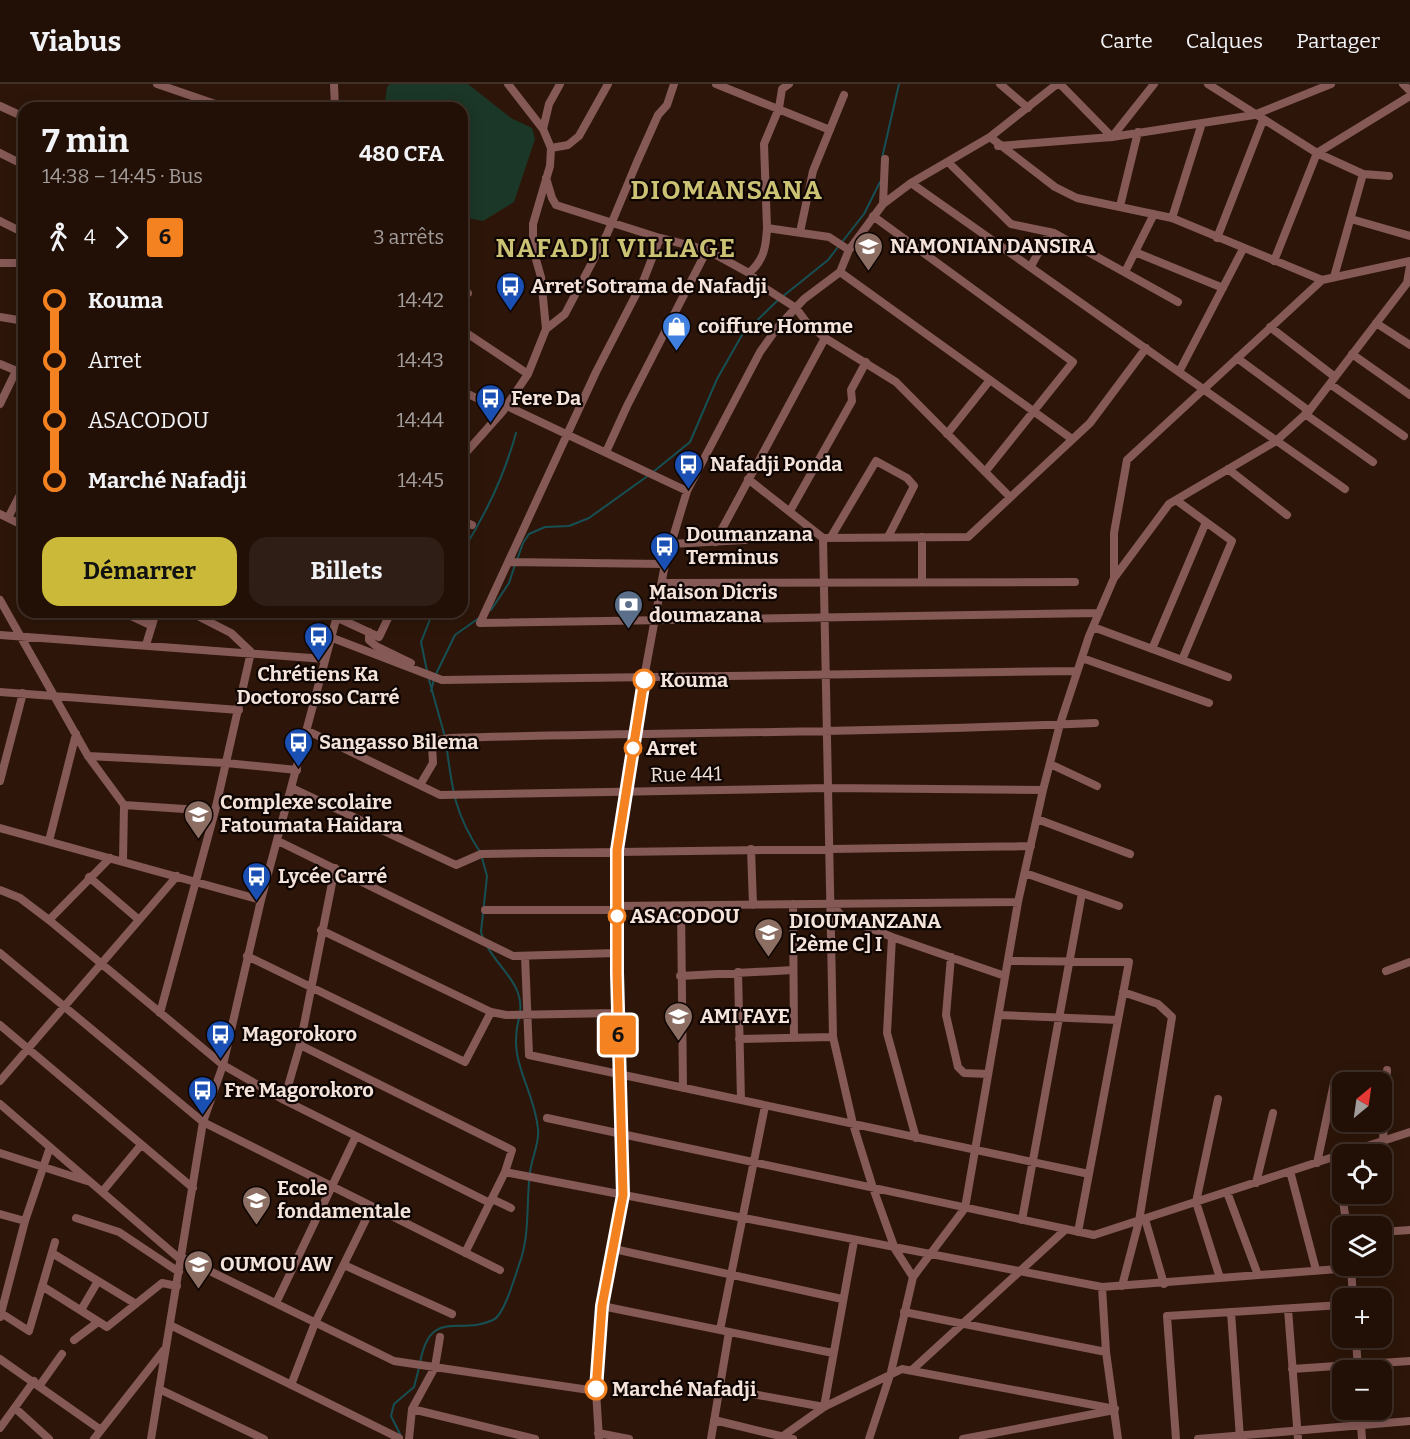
<!DOCTYPE html>
<html lang="fr">
<head>
<meta charset="utf-8">
<style>
  body { margin:0; font-family:Bitter,serif; background:#2e1e15; color:#f1f3f6; height:100vh; display:flex; flex-direction:column; font-size:22px; white-space:nowrap }
  * { box-sizing:border-box; margin:0 }
  p { font-size:20px; color:#a29d9b }
  .icon { flex:none; width:33px; height:33px; fill:none; stroke:currentColor; stroke-width:2; stroke-linecap:round; stroke-linejoin:round }
  .map { position:relative; flex:1; overflow:hidden }
  .details { position:absolute; left:18px; top:18px; width:450px; height:516px; display:flex; flex-direction:column; background:#221007; border-radius:18px; box-shadow:0 3px 15px #0003,0 0 0 2px #3f3028 }
  .details>* { flex:none }
  .badge { padding:0 12px; border-radius:4px; font-size:21px; line-height:39px }
  .needle { width:39px; rotate:29deg }
  .buttons { position:absolute; left:1332px; top:988px; display:grid; gap:12px }
  .buttons a { display:grid; place-items:center; width:60px; height:60px; border-radius:12px; background:#221007; box-shadow:0 3px 15px #0003,0 0 0 2px #3f3028; font-size:30px }
  .map>.badge { position:absolute; translate:-50% -50%; box-shadow:0 0 0 3px #fff }
  .legs { display:flex; align-items:center; gap:9px; height:66px; padding:0 24px; font-size:20px }
  .legs p { margin-inline-start:auto }
  .head { display:flex; align-items:center; justify-content:space-between; height:102px; padding:0 24px }
  h1 { font-size:33px; font-weight:700; line-height:45px }
  .primary-button { display:flex; gap:12px; margin-top:auto; padding:12px 24px }
  .primary-button a { flex:1; height:69px; border-radius:18px; background:#cbba39; color:#111; font-size:24px; font-weight:700; line-height:69px; text-align:center }
  .primary-button a+a { background:#2e1e15; color:#f1f3f6 }
  ul { padding:0 24px; list-style:none }
  li { display:flex; align-items:center; gap:21px; height:60px; font-size:22px }
  li i { display:grid; place-items:center; width:9px; height:100%; margin:0 8px; background:currentColor }
  li i::after { content:''; width:15px; height:15px; margin:-8px; border:4px solid; border-radius:50%; background:#221007 }
  li p { margin-inline-start:auto }
  li:first-child i { background:linear-gradient(#0000 50%,currentColor 0) }
  li:last-child i { background:linear-gradient(currentColor 50%,#0000 0) }
  header { display:flex; align-items:center; gap:36px; box-sizing:border-box; height:84px; padding:0 30px; background:#221007; border-bottom:2px solid #3f3028 }
  header strong { font-size:28px }
  nav { display:flex; gap:33px; margin-inline-start:auto; font-size:21px }
  .map>svg:first-child { display:block }
</style>
</head>
<body>
<header>
<strong>Viabus</strong>
<nav><a>Carte</a><a>Calques</a><a>Partager</a></nav>
</header>
<div class="map">
<svg width="1410" height="1355" viewBox="0 0 1410 1355">
  <rect width="100%" height="100%" fill="#2d1609"/>
  <path fill="#1b3727" d="M390,0H468L511,34L532,44L535,55L514,118L483,137L462,133V24H384L387,3Z"/>
  <g fill="none" stroke-linecap="round" stroke-linejoin="round">
    <path stroke="#165054" stroke-width="2" d="M882,74L899,0
      M842,158L864,130L880,98
      M782,213L828,176L838,163
      M653,388L690,358L717,295L742,251L778,216
      M462,468C486,430 504,393 516,349
      M517,476L523,459L529,450L545,443L569,442L589,434L649,391
      M491,526L509,499L515,481
      M427,587L421,558L433,528
      M436,590L455,551L479,534
      M428,592L445,653
      M431,607L434,595
      M446,658C452,705 454,728 480,768
      M482,774L487,792L481,848L483,854
      M487,862C499,885 524,900 520,929
      M420,1279C430,1223 459,1252 493,1236C505,1231 516,1188 521,1175C530,1146 526,1118 530,1089C531,1075 540,1059 538,1045C534,1003 507,979 519,934
      M401,1352L391,1332L394,1320L414,1303L419,1284"/>
    <path stroke="#855956" stroke-width="8" d="M157,0L227,24
      M334,0L335,24
      M716,0L830,46
      M789,0L782,5L779,24L764,60L767,144L829,153L849,166
      M1000,0L1028,24
      M1060,0L1112,53L1154,0
      M1208,0L1317,69L1363,90L1389,92
      M1403,0L1410,7
      M45,21L53,24
      M0,22L24,33
      M543,45L549,20L560,0
      M990,53L1055,103L1077,114L1172,134L1322,196
      M998,62L1112,53L1254,31L1331,0
      M551,64L568,61L579,52L608,0
      M0,69L24,81
      M948,78L1011,140L1054,149L1178,218
      M546,94L552,114L556,121L660,154L707,166L749,189L765,204L796,224L807,239L825,254L896,298L1010,413
      M911,99L1345,405
      M883,120L885,75
      M1120,122L1138,48
      M873,132L1073,278L985,388
      M1172,134L1202,39
      M1351,135L1410,152
      M0,137L24,149
      M800,148L813,87L844,11
      M660,154L644,195L596,288L480,539L1099,529
      M1217,154L1263,36
      M1135,168L1223,204
      M1274,177L1317,69L1410,12
      M0,179H24
      M1031,182L1050,148
      M840,188L1072,355
      M1125,188L1154,130
      M749,189C764,176 766,163 767,144
      M1334,193L1363,90
      M462,211L468,209
      M0,233L24,237
      M1376,239L1410,261
      M1270,243L1335,293
      M546,245L565,230L607,150L637,78L658,31L667,21L674,0
      M462,246L528,290
      M1352,270L1410,311
      M1237,274L1309,327
      M0,280L24,290
      M1179,288L1243,165
      M1330,300L1404,352
      M462,307L503,327
      M0,320L16,287
      M507,322L687,407
      M1305,330L1373,378
      M947,350L990,296
      M606,368L627,322L707,166
      M462,373L503,327L528,290L546,245L541,193L533,165V140L550,82L551,64L543,45L508,0
      M1228,385L1287,431
      M748,395L823,454L968,453L1090,339L1146,264
      M1176,416L1232,457L1182,576
      M790,427L852,317L851,306L866,278
      M0,430L24,442
      M8,434L24,403
      M462,437L472,441
      M831,453L876,377L907,394L914,402L888,453
      M922,453V498
      M823,454L833,953L853,1040L873,1104L895,1165L913,1193
      M715,458L825,254
      M670,460L745,456
      M509,478L665,480
      M1114,494V449L1127,376L1322,196L1410,177
      M662,499L1075,498
      M0,516L88,672L124,721L123,777
      M122,528L152,542
      M336,533L379,553L391,528
      M1093,543L1228,593
      M369,548V556L376,562L411,579
      M0,551L325,575
      M330,553L442,596L1077,587
      M146,561L156,528
      M1152,565L1206,438
      M1082,574L1209,619
      M0,608L239,626
      M308,647L440,711L828,704L1043,706
      M88,672L226,679L297,686
      M1050,680L1097,702
      M0,697L23,609
      M420,701L433,679L432,661L434,657L450,654C665,648 880,649 1095,639
      M292,704L456,781L481,770L1031,762
      M124,721L215,727
      M1037,735L1130,770
      M0,744L261,816
      M49,757L76,650
      M278,757L513,872L616,869
      M751,765L753,821
      M1025,789L1119,822
      M89,793L138,835
      M0,806L20,814L49,836L223,981L284,1016L490,1119
      M830,819L843,833L892,853L1005,892
      M793,820L794,954
      M617,822L1018,818
      M681,822L683,1004
      M485,826H617
      M49,836L110,774
      M321,846L491,928L506,931L617,929
      M892,853L887,949L916,1054
      M0,869L203,1038L500,1186
      M247,872L465,978L491,928
      M525,872L529,971L1089,1090
      M951,873L946,931L958,983L964,989L988,990
      M1008,877L1129,878L1078,1148
      M1386,887L1410,878
      M738,888L741,1016
      M680,892L793,886
      M160,929L215,727L251,568L231,549L190,528
      M999,931L1118,936
      M0,941L193,1104
      M739,955L833,953
      M300,961L512,1066L505,1088L465,1169
      M0,997L177,792
      M1218,1015L1196,1118L1220,1194
      M284,1016L300,961L335,784
      M0,1020L181,1176
      M547,1034L1094,1151L1410,1048
      M1383,1057L1387,986
      M0,1069L87,1097
      M1336,1072L1347,1143
      M1317,1079L1334,999
      M1290,1087L1316,1186
      M505,1088L1102,1203L1351,1184
      M1256,1099L1273,1029
      M102,1108L141,1061
      M1227,1108L1258,1191
      M492,1115L511,1124
      M0,1130L25,1137
      M76,1134L119,1148L179,1188
      M1145,1135L1164,1200
      M1022,1136L1082,809
      M1382,1148L1410,1146
      M614,1165L842,1215
      M52,1169L136,1220
      M181,1173L394,1277L596,1307
      M344,1181L452,1230
      M1351,1182L1353,1215
      M42,1202L107,1243L162,1199L177,1202
      M1122,1202L1139,1137L1172,933L1158,920L1123,908
      M1102,1203L1106,1268L1118,1355
      M276,1219L356,1052
      M602,1222L833,1269
      M1288,1225L1298,1355
      M81,1226L98,1197
      M904,1228L1106,1268
      M1231,1228L1240,1354
      M1,1229L29,1247L55,1158
      M0,1233L25,1137L50,1063
      M170,1241L399,1354
      M720,1246L765,1022
      M1356,1254L1358,1287
      M74,1256L98,1238
      M0,1275L101,1346
      M1292,1285L1410,1277
      M912,1286L1066,1145
      M40,1301L62,1270
      M291,1301L315,1239L372,1123
      M719,1304L824,1323L854,1157
      M159,1305L264,1355
      M15,1324L49,1355
      M412,1325L535,1355
      M1360,1326L1362,1355
      M714,1336L793,1355
      M0,1344L34,1297
      M598,1349L629,1355
      M783,1352L824,1323L902,1285L1115,1325
      M94,1355L164,1266
      M151,1355L203,1038L223,981L261,816L338,528
      M409,1355L412,1325L435,1283L440,1253
      M599,1355L596,1307L602,1222L623,1111L616,869L617,766L644,594L665,480L687,407L760,268L777,244L804,215L840,188L849,166L883,120L911,99L990,53L1057,0
      M711,1355L729,1248
      M869,1355L891,1288L913,1193L965,1124L1018,818L1043,706L1060,640L1089,552L1114,494L1169,420L1276,357L1309,327L1407,199L1410,182
      M963,1355L1109,1327
      M1176,1355L1167,1232L1342,1221
      M1198,1355L1410,1337"/>
  </g>
  <g fill="none" stroke-linecap="round" stroke-linejoin="round">
    <defs>
      <path id="line-1" d="M596,1305L602,1222L623,1111L617,889V766L644,596"/>
    </defs>
    <use href="#line-1" stroke="#fff" stroke-width="14"/>
    <use href="#line-1" stroke="#f58220" stroke-width="9"/>
  </g>
  <defs>
    <symbol id="school-pin" viewBox="-11 -11 22 30"><path d="M0 17L-7.5 6A9.5 9.5 0 1 1 7.5 6Z" fill="#8d6e63" stroke="#0e0502"/><path d="M0-5L7-2L0 1L-7-2ZM-4 1L0 2.5L4 1V4Q0 6-4 4Z" fill="#fff"/></symbol>
    <symbol id="bus-pin" viewBox="-11 -11 22 30"><path d="M0 17L-7.5 6A9.5 9.5 0 1 1 7.5 6Z" fill="#1a4fb4" stroke="#0e0502"/><path d="M-5-6H5V4H4V6H2V4H-2V6H-4V4H-5ZM-3.5-4V0h7V-4ZM-3.5 1.2v1.5H-2V1.2ZM2 1.2v1.5H3.5V1.2Z" fill="#fff"/></symbol>
    <symbol id="shop-pin" viewBox="-11 -11 22 30"><path d="M0 17L-7.5 6A9.5 9.5 0 1 1 7.5 6Z" fill="#3f7fe0" stroke="#0e0502"/><path d="M-5-2.5h2.3a2.7 3.5 0 0 1 5.4 0H5L5.5 6h-11ZM-1.5-2.5h3a1.5 2.3 0 0 0-3 0Z" fill="#fff"/></symbol>
    <symbol id="bank-pin" viewBox="-11 -11 22 30"><path d="M0 17L-7.5 6A9.5 9.5 0 1 1 7.5 6Z" fill="#5c6f8a" stroke="#0e0502"/><path d="M-6-4H6V4H-6ZM0-2.3a2.3 2.3 0 1 0 0 4.6a2.3 2.3 0 1 0 0-4.6Z" fill="#fff"/></symbol>
  </defs>
  <g fill-rule="evenodd">
    <use href="#school-pin" x="852" y="146" width="33" height="45"/>
    <use href="#bus-pin" x="494" y="186" width="33" height="45"/>
    <use href="#shop-pin" x="660" y="226" width="33" height="45"/>
    <use href="#bus-pin" x="474" y="298" width="33" height="45"/>
    <use href="#bus-pin" x="672" y="364" width="33" height="45"/>
    <use href="#bus-pin" x="648" y="446" width="33" height="45"/>
    <use href="#bank-pin" x="612" y="504" width="33" height="45"/>
    <use href="#bus-pin" x="302" y="536" width="33" height="45"/>
    <use href="#bus-pin" x="282" y="642" width="33" height="45"/>
    <use href="#school-pin" x="182" y="714" width="33" height="45"/>
    <use href="#bus-pin" x="240" y="776" width="33" height="45"/>
    <use href="#school-pin" x="752" y="832" width="33" height="45"/>
    <use href="#school-pin" x="662" y="916" width="33" height="45"/>
    <use href="#bus-pin" x="204" y="934" width="33" height="45"/>
    <use href="#bus-pin" x="186" y="990" width="33" height="45"/>
    <use href="#school-pin" x="240" y="1100" width="33" height="45"/>
    <use href="#school-pin" x="182" y="1164" width="33" height="45"/>
  </g>
  <g fill="#fff" stroke="#f58220" stroke-width="3">
    <circle cx="644" cy="596" r="10"/>
    <circle cx="633" cy="664" r="8"/>
    <circle cx="617" cy="832" r="8"/>
    <circle cx="596" cy="1305" r="10"/>
  </g>
  <g text-anchor="middle" stroke-width="4.5" stroke-linejoin="round" paint-order="stroke">
    <g font-size="20" font-weight="bold" fill="#f4e3da" stroke="#0e0502" text-anchor="start">
      <text x="890" y="169">NAMONIAN DANSIRA</text>
      <text x="531" y="209">Arret Sotrama de Nafadji</text>
      <text x="698" y="249">coiffure Homme</text>
      <text x="511" y="321">Fere Da</text>
      <text x="710" y="387">Nafadji Ponda</text>
      <text x="686" y="457">Doumanzana<tspan x="686" dy="23">Terminus</tspan></text>
      <text x="649" y="515">Maison Dicris<tspan x="649" dy="23">doumazana</tspan></text>
      <text x="318" y="597" text-anchor="middle">Chrétiens Ka<tspan x="318" dy="23">Doctorosso Carré</tspan></text>
      <text x="319" y="665">Sangasso Bilema</text>
      <text x="220" y="725">Complexe scolaire<tspan x="220" dy="23">Fatoumata Haidara</tspan></text>
      <text x="278" y="799">Lycée Carré</text>
      <text x="789" y="844">DIOUMANZANA<tspan x="789" dy="23">[2ème C] I</tspan></text>
      <text x="700" y="939">AMI FAYE</text>
      <text x="242" y="957">Magorokoro</text>
      <text x="224" y="1013">Fre Magorokoro</text>
      <text x="277" y="1111">Ecole<tspan x="277" dy="23">fondamentale</tspan></text>
      <text x="220" y="1187">OUMOU AW</text>
    </g>
    <g font-size="20" font-weight="bold" fill="#f4e3da" stroke="#0e0502" text-anchor="start">
      <text x="660" y="603">Kouma</text>
      <text x="646" y="671">Arret</text>
      <text x="630" y="839">ASACODOU</text>
      <text x="612" y="1312">Marché Nafadji</text>
    </g>
    <g font-size="20" fill="#f4e3da" stroke="#0e0502">
      <text transform="translate(686 690) rotate(-1)" y="7">Rue 441</text>
    </g>
    <g font-size="26" font-weight="bold" letter-spacing="1.5" fill="#ccc274" stroke="#0e0502">
      <text x="727" y="115">DIOMANSANA</text>
      <text x="616" y="173">NAFADJI VILLAGE</text>
    </g>
  </g>
</svg>
<div class="buttons">
<a><svg class="needle" viewBox="-14 -14 28 28"><path d="M0-13l5 13h-10z" fill="#e53935"/><path d="M0 13l5-13h-10z" fill="#a29d9b"/></svg></a>
<a><svg class="icon" aria-label="locate" viewBox="0 0 24 24"><circle cx="12" cy="12" r="6"/><path d="M12 2v4M12 18v4M2 12h4M18 12h4"/></svg></a>
<a><svg class="icon" aria-label="layers" viewBox="0 0 24 24"><path d="M12 4l9 5-9 5-9-5zM3 14l9 5 9-5"/></svg></a>
<a>+</a>
<a>−</a>
</div>
<b class="badge" style="left:618px;top:951px;background:#f58220;color:#111">6</b>
<section class="details">
<div class="head"><div><h1>7 min</h1><p>14:38 – 14:45 · Bus</p></div><b>480 CFA</b></div>
<div class="legs"><svg class="icon" aria-label="walk" viewBox="0 0 24 24"><circle cx="13" cy="4" r="2"/><path d="M13 8l-2 6 4 7M11 14l-3 7M7 12l3-4h3l4 4"/></svg>4<svg class="icon" aria-label="forward" viewBox="0 0 24 24"><path d="M9 5l7 7-7 7"/></svg><b class="badge" style="background:#f58220;color:#111">6</b><p>3 arrêts</p></div>
<ul>
<li><i style="color:#f58220"></i><b>Kouma</b><p>14:42</p></li>
<li><i style="color:#f58220"></i><span>Arret</span><p>14:43</p></li>
<li><i style="color:#f58220"></i><span>ASACODOU</span><p>14:44</p></li>
<li><i style="color:#f58220"></i><b>Marché Nafadji</b><p>14:45</p></li>
</ul>
<div class="primary-button"><a>Démarrer</a><a>Billets</a></div>
</section>
</div>
</body>
</html>
